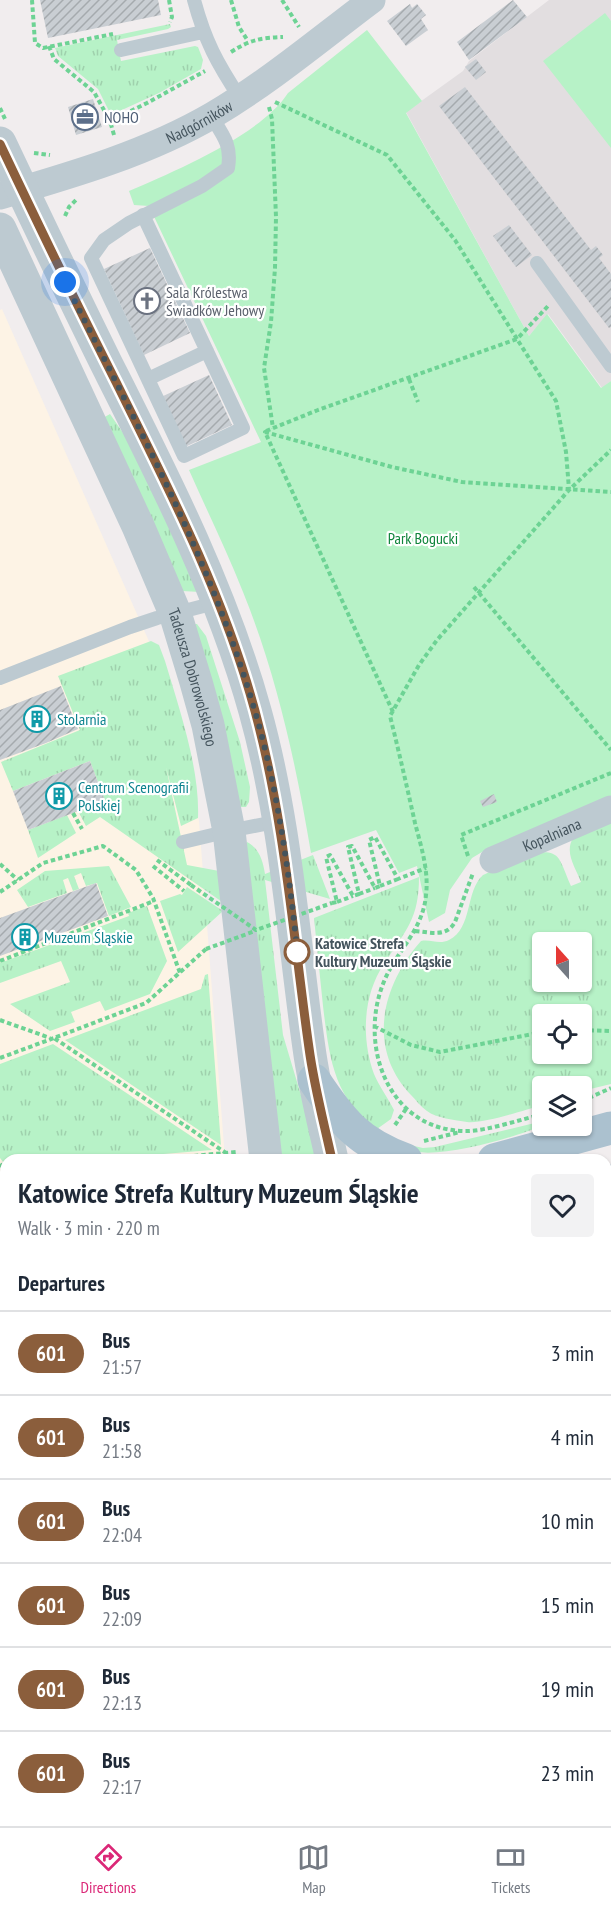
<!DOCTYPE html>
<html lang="en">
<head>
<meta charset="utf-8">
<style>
  body { margin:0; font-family:"PT Sans Narrow",sans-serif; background:#f2f2f3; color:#1f2937; height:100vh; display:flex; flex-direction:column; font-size:22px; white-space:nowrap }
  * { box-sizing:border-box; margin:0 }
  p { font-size:20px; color:#747a83 }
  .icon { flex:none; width:33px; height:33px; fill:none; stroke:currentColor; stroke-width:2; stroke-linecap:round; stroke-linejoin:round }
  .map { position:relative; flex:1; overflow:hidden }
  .side { position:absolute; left:0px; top:1154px; width:612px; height:674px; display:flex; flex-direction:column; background:#fff; border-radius:18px 18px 0 0; box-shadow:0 2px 4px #0004 }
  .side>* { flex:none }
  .badge { padding:0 12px; border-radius:20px; font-size:21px; line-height:39px }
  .needle { width:39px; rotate:339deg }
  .tools { position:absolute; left:532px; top:932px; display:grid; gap:12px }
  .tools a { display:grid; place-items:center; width:60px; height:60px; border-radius:6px; background:#fff; box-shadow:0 2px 4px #0004; font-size:30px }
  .you { position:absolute; width:30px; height:30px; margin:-15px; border:4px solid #fff; border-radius:50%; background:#1a73e8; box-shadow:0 0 0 9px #1a73e833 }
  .map>.badge { position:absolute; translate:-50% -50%; box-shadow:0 0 0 3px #fff }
  h2 { padding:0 18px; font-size:22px; line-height:54px }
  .round { display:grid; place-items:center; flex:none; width:63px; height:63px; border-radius:6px; background:#f2f2f3 }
  .head { display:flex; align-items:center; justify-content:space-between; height:102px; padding:0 18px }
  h1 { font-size:28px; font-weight:600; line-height:45px }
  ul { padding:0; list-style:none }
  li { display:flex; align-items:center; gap:18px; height:84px; padding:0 18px; border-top:2px solid #e0e1e3 }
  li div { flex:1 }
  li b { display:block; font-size:22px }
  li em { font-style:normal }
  li .badge { min-width:66px; font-weight:700; text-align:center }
  .tab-bar { display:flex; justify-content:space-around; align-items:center; height:84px; border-top:2px solid #e0e1e3; background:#fff; font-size:16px; color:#747a83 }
  .tab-bar a { display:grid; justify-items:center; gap:3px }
  .tab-bar .on { color:#db2777 }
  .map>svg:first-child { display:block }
</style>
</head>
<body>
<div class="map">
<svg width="611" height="1826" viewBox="0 0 611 1826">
  <defs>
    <pattern id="grass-tufts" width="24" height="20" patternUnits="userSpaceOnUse" patternTransform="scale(1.5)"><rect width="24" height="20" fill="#b7f2c7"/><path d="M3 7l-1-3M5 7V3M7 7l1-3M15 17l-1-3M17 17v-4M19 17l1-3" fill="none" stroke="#9fd1ad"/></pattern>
    <pattern id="building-hatch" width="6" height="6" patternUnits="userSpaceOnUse" patternTransform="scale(1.5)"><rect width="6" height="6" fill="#c9ced3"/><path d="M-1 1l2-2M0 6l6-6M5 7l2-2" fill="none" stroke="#a5aaae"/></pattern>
  </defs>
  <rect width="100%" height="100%" fill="#f1edee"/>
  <path fill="#fdf3e5" d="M2,309L148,639L175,707L199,821L225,1159L6,1160V1242L0,1244V310Z"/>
  <path fill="#e2dee0" d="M549,0H611V381L602,388L548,314L529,336L406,112L463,71L469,61Z"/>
  <path fill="url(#grass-tufts)" fill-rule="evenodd" d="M170,24L171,27L168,29L117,40L121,61L195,46L198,47L203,60L201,69L159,93L111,115L98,89L58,56L55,48Z
    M110,414L139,456L200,592L182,591L101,419Z
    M193,624H197L206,636L240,742L250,787L249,802L246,807H240Z
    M151,641L159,645L165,661C179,708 200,768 198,818L181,826L166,767L187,865L246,876L247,842C259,848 263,861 265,874L313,855L330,899L265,880L283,1035L320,1159H277L228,906L100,817L86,826L78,811L105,801L90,761L13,791L1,762L80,730L58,676Z
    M67,815L76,833L38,858L28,830Z
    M611,819V1084L582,1091V1086H543V1105C524,1110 484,1124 467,1122C455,1120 436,1118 427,1111C421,1107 416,1100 411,1095C366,1048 382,985 421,941C431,939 439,945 449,940C473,928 465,891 483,875C500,867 546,840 559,859C564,867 567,878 571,886L581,882C576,868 564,853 573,838ZM543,942H582V981H543ZM543,1014H582V1053H543Z
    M109,866L131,907L109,916L97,883L86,886L81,873L74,876L79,889L73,891L68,878L63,880L67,893L28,907L17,890L45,871Z
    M419,877C419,919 406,930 384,964C363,995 361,1038 374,1074C379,1086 388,1098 394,1110L391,1119L377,1129C333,1099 329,1055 323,1006C320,977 317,948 314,918Z
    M187,887L223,911L178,952L160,901L180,894L182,895Z
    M147,906L167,961L150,994L105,1011L100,1001L71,1012L75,1022L50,1031L10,1004L70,982L61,961L0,983V963L129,916L128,913Z
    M208,974L221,1145L65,1040L201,989L205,975Z
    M53,1044L212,1150L103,1159L6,1160V1166L0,1158V1064Z
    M543,1121V1125C518,1137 432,1162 407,1149C405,1148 403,1145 401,1143L423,1148L435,1147Z
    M6,1178V1245L0,1246V1180Z
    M606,1655L611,1660V1795L606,1793Z"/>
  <path fill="#b7f2c7" d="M605,13L611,21V148L543,61Z
    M367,30L422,101L406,113L529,336L547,314L601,388L611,381V796L482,852L472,858L450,890L445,913L429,922L417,866L399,873L376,830L311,853C296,764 277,676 243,592C227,551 207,511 189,470L261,442L149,206L134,205L129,191C175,171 261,135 288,93Z"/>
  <path fill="url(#building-hatch)" d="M40,0H158L161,15L48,38Z
    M513,0L527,17L469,60L457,42Z
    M410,4L412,8L417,4L426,15L421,19L428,30L406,46L387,21Z
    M476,59L486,72L476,80L465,67Z
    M465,87L591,250L596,246L603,255L599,258L611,274V327L609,328L439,106Z
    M93,99L102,127L76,135L68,107Z
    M509,225L532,255L516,267L493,236Z
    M150,248L190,333L144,355L104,269Z
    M209,375L232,425L185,447L161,397Z
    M61,686L78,729L46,743L0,760V710Z
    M90,761L105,801L28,830L13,791Z
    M494,794L497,802L483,807L480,801Z
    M96,883L108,916L0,956V918Z
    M35,1821H97V1826H9Z
    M205,1821H253V1826H206Z"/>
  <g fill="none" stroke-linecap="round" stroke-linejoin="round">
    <path stroke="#6dd394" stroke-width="4" stroke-dasharray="4.5 3" stroke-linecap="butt" d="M32,0L35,43L43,48L113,34
      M169,0L172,17L170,22
      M231,0L239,27L248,41
      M282,0L299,27
      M49,46L54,59L94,92L110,121
      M231,52C250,40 259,38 283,37
      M275,102L387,155L455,240L517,339L548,306
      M269,107L272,119L276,217L275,268L271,322L264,368L273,428
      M0,108L5,119
      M114,135L110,121L147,103L205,71
      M34,153L50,155
      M65,216L69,207L76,200
      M409,379L418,402
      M266,431L318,410L517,339L556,401L566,452L569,489
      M474,587L611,750
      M393,712L265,432L392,467L462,482L611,492
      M73,813L82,829
      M468,856L461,835L611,773
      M157,860L191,885
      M0,864L18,880
      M153,866L184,891
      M380,886L398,879
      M0,892L43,863L103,846L136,870L153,898L180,973
      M359,894L375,888
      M337,902L353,896
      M332,903L337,902L326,857L330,855L353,896L359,894L348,847L352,846L375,888L380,886L369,840L375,837L398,879L426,868
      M415,931C430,932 446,938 455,922L473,873
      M206,949L146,1003L54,1038L226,1153
      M0,961L154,901
      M0,1020L50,1038
      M374,1026L411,1045L440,1052L543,1032
      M582,1030L611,1031
      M0,1058L54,1038
      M582,1101L611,1088
      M543,1114C523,1119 486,1131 467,1131C390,1132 358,1048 383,984C395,952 423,931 426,895C429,871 421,846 415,823C407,787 399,752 390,716L419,665L437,640L569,490L611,450
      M395,1125L406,1109
      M424,1141L460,1132
      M149,1160L236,1152
      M0,1164L6,1171
      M606,1404L611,1410
      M0,1518L6,1517
      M606,1581L611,1582
      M0,1750L6,1749
      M606,1799L611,1801
      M595,1821L597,1826
      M289,1826L290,1821"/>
    <path stroke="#bdcad1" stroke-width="14" d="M194,0C205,41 217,63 240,98
      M121,50L203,32
      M143,215L243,428L184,456L91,258L104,240L129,223L202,186L228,168C232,145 223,135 211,116
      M537,263L611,366
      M148,379L207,351
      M0,678L130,627L157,618L219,602
      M183,842L229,831L280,821
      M606,1527L611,1518
      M0,1549H6
      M140,1821L141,1826
      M179,1821L180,1826"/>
    <g stroke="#bdcad1" stroke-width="27">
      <path id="s1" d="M0,196C72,175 148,153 213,115C269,82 320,39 372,0"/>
      <path id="s2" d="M493,860L611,809"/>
      <path d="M606,1444L611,1440"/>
      <path d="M562,1821L563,1826"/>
    </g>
    <g stroke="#bdcad1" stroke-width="33">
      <path d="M0,143C35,217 70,290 106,363C163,476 221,589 255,711C286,822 293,935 309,1048C314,1086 324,1123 332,1160"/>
      <path id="s3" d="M0,229L138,526L175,613L196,682L208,725L229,831L266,1160"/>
      <path d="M410,1821L413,1826"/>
      <path d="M450,1821L452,1826"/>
    </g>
    <path stroke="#bcccd6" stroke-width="33" d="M0,1284L6,1283
      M0,1484L6,1483"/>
    <path stroke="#abc1cf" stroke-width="33" d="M314,1080C342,1122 358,1142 406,1160
      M494,1160L611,1128
      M606,1182L611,1181
      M606,1241L611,1239
      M606,1305L611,1303
      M0,1307L6,1305
      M0,1364L6,1362
      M0,1417L6,1415
      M0,1456L6,1455"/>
    <path stroke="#6dd394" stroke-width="4" stroke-dasharray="4.5 3" stroke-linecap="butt" d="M191,885L256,930L332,903
      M206,949L255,931"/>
  </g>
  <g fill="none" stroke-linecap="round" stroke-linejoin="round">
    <defs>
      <path id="line" d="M0,144C38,224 76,303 116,382C169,489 224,596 255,711C285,822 293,935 309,1048C314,1086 324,1123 332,1160"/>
    </defs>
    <use href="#line" stroke="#fff" stroke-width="14"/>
    <use href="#line" stroke="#8b5e3c" stroke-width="9"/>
    <path stroke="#44545d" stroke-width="6" stroke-dasharray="0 10.8" d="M65,282C135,420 210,558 254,708C278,789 289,873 298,957L297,952"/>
  </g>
  <defs>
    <symbol id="office-ring" viewBox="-11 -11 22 22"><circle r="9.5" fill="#fff" stroke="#5c6f8a" stroke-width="1.5"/><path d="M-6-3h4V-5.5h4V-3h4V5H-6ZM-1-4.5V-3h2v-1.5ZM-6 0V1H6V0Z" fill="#5c6f8a"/></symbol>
    <symbol id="church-ring" viewBox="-11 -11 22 22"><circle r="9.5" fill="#fff" stroke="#6b7280" stroke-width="1.5"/><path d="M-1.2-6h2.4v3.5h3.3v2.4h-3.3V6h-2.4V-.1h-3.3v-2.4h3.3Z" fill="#6b7280"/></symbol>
    <symbol id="building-ring" viewBox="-11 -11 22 22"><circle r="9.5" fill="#fff" stroke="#0f9aa8" stroke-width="1.5"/><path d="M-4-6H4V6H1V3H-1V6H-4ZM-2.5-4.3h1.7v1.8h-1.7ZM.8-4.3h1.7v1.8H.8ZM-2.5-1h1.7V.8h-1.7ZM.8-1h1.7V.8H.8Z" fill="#0f9aa8"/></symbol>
  </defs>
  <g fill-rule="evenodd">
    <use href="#office-ring" x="70" y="102" width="30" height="30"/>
    <use href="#church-ring" x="132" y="286" width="30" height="30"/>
    <use href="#building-ring" x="22" y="704" width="30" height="30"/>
    <use href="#building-ring" x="44" y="781" width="30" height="30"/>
    <use href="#building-ring" x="10" y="922" width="30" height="30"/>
  </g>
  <circle fill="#fff" stroke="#8b5e3c" stroke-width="3" cx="297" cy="952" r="12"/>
  <g text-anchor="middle" stroke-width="4.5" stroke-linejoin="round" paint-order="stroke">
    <g font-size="16" fill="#4e5e75" stroke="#fff" text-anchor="start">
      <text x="104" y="123">NOHO</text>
    </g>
    <g font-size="16" fill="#44545d" stroke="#fff">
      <text dy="6" stroke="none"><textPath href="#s1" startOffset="213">Nadgórników</textPath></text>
      <text dy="6" stroke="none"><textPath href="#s3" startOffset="489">Tadeusza Dobrowolskiego</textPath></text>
      <text dy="6" stroke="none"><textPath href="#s2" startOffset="64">Kopalniana</textPath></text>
    </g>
    <g font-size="16" fill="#5b616d" stroke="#fff" text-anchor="start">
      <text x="166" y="298">Sala Królestwa<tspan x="166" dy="18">Świadków Jehowy</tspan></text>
    </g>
    <g font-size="16" fill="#0f843b" stroke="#fff">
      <text x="423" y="544">Park Bogucki</text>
    </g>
    <g font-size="16" fill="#0d838f" stroke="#fff" text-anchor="start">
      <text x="57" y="725">Stolarnia</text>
      <text x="78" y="793">Centrum Scenografii<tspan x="78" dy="18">Polskiej</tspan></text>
      <text x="44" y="943">Muzeum Śląskie</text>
    </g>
    <g font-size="16" font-weight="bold" fill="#44545d" stroke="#fff" text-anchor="start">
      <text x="315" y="949">Katowice Strefa<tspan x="315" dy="18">Kultury Muzeum Śląskie</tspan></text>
    </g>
  </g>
</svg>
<div class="tools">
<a><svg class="needle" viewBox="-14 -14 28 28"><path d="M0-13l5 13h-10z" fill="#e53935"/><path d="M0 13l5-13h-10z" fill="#747a83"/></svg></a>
<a><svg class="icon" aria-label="locate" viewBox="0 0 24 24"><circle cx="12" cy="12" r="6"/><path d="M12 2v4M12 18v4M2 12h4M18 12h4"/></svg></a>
<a><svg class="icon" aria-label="layers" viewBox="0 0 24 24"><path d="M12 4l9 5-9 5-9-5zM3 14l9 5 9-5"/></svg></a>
</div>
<div class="you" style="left:65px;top:282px"></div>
<section class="side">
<div class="head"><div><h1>Katowice Strefa Kultury Muzeum Śląskie</h1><p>Walk · 3 min · 220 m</p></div><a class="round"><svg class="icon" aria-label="heart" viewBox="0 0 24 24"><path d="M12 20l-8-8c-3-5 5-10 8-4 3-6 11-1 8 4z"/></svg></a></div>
<h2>Departures</h2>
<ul>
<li><span class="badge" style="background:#8b5e3c;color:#fff">601</span><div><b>Bus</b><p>21:57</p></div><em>3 min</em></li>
<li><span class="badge" style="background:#8b5e3c;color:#fff">601</span><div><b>Bus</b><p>21:58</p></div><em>4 min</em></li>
<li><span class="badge" style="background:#8b5e3c;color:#fff">601</span><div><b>Bus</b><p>22:04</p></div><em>10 min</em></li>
<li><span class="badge" style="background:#8b5e3c;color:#fff">601</span><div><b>Bus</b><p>22:09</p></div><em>15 min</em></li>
<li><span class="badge" style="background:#8b5e3c;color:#fff">601</span><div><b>Bus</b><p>22:13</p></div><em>19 min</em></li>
<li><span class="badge" style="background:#8b5e3c;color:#fff">601</span><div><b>Bus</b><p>22:17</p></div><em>23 min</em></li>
</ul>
</section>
</div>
<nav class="tab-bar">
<a class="on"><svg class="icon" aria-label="directions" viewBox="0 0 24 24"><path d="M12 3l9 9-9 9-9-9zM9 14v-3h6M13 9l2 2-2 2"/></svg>Directions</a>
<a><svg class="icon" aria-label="map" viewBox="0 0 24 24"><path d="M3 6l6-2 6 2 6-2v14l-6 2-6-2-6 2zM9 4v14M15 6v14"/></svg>Map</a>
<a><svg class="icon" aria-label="tickets" viewBox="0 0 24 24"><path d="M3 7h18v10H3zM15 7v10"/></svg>Tickets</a>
</nav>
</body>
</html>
